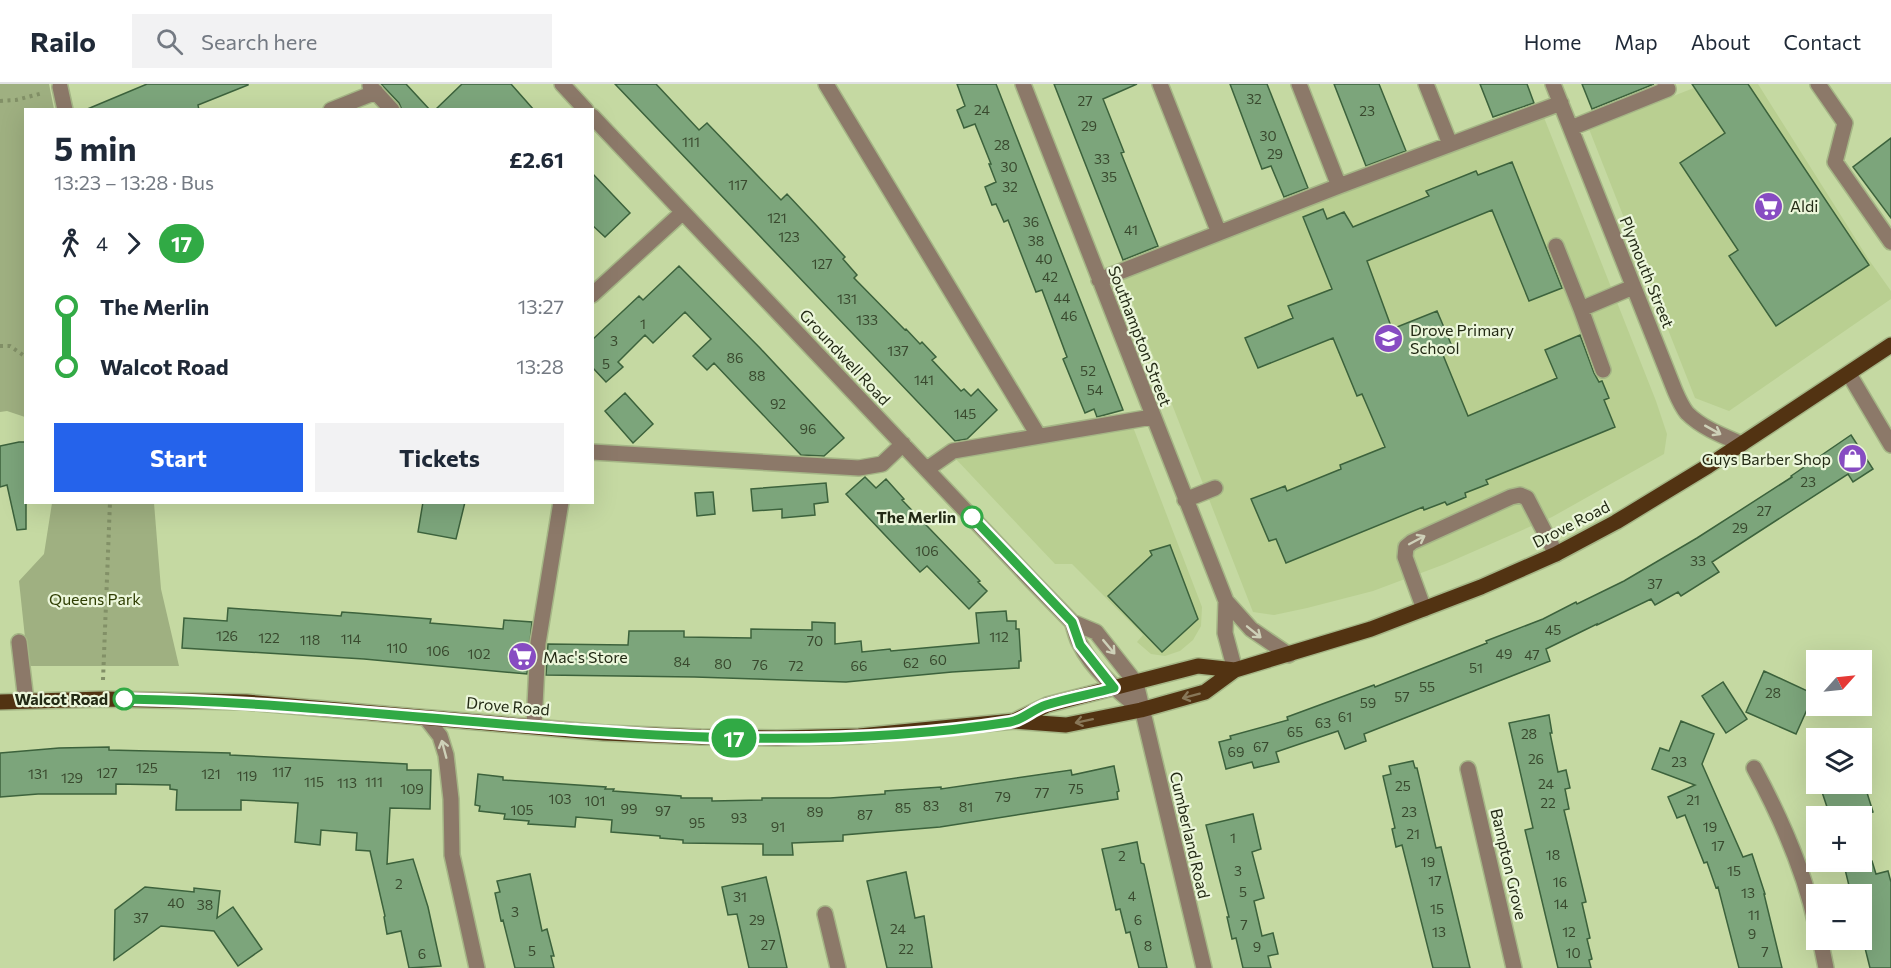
<!DOCTYPE html>
<html lang="en">
<head>
<meta charset="utf-8">
<style>
  body { margin:0; font-family:Commissioner,sans-serif; background:#f2f2f3; color:#1f2937; height:100vh; display:flex; flex-direction:column; font-size:22px; white-space:nowrap }
  * { box-sizing:border-box; margin:0 }
  p { font-size:20px; color:#747a83 }
  .icon { flex:none; width:33px; height:33px; fill:none; stroke:currentColor; stroke-width:2; stroke-linecap:round; stroke-linejoin:round }
  .map { position:relative; flex:1; overflow:hidden }
  .drawer { position:absolute; left:24px; top:24px; width:570px; height:396px; display:flex; flex-direction:column; background:#fff; border-radius:0px; box-shadow:0 6px 24px #0002 }
  .drawer>* { flex:none }
  .badge { padding:0 12px; border-radius:20px; font-size:21px; line-height:39px }
  .needle { width:39px; rotate:63deg }
  .fabs { position:absolute; left:1806px; top:566px; display:grid; gap:12px }
  .fabs a { display:grid; place-items:center; width:66px; height:66px; border-radius:0px; background:#fff; box-shadow:0 6px 24px #0002; font-size:30px }
  .map>.badge { position:absolute; translate:-50% -50%; box-shadow:0 0 0 3px #fff }
  .legs { display:flex; align-items:center; gap:9px; height:66px; padding:0 30px; font-size:20px }
  .legs p { margin-inline-start:auto }
  .summary { display:flex; align-items:center; justify-content:space-between; height:102px; padding:0 30px }
  h1 { font-size:33px; font-weight:700; line-height:45px }
  .primary-button { display:flex; gap:12px; margin-top:auto; padding:12px 30px }
  .primary-button a { flex:1; height:69px; border-radius:0px; background:#2563eb; color:#fff; font-size:24px; font-weight:700; line-height:69px; text-align:center }
  .primary-button a+a { background:#f2f2f3; color:#1f2937 }
  ul { padding:0 30px; list-style:none }
  li { display:flex; align-items:center; gap:21px; height:60px; font-size:22px }
  li i { display:grid; place-items:center; width:9px; height:100%; margin:0 8px; background:currentColor }
  li i::after { content:''; width:15px; height:15px; margin:-8px; border:4px solid; border-radius:50%; background:#fff }
  li p { margin-inline-start:auto }
  li:first-child i { background:linear-gradient(#0000 50%,currentColor 0) }
  li:last-child i { background:linear-gradient(currentColor 50%,#0000 0) }
  header { display:flex; align-items:center; gap:36px; box-sizing:border-box; height:84px; padding:0 30px; background:#fff; border-bottom:2px solid #e0e1e3 }
  header strong { font-size:28px }
  nav { display:flex; gap:33px; margin-inline-start:auto; font-size:21px }
  .search { width:420px; height:54px; background:#f2f2f3; display:flex; align-items:center; gap:15px; box-sizing:border-box; padding:0 21px; border-radius:0px; color:#747a83; font-size:22px }
  .map>svg:first-child { display:block }
</style>
</head>
<body>
<header>
<strong>Railo</strong>
<div class="search"><svg class="icon" aria-label="search" viewBox="0 0 24 24"><circle cx="10" cy="10" r="6"/><path d="M15 15l6 6"/></svg>Search here</div>
<nav><a>Home</a><a>Map</a><a>About</a><a>Contact</a></nav>
</header>
<div class="map">
<svg width="1891" height="884" viewBox="0 0 1891 884">
  <rect width="100%" height="100%" fill="#c5d9a2"/>
  <path fill="#b9cf91" d="M1704,0H1758L1869,176L1891,207V215L1729,327L1695,314L1589,45Z
    M1543,31L1656,317L1667,350L1664,370L1552,433L1445,480L1373,507L1307,524L1274,531L1253,528L1122,192Z
    M1133,343L1202,523L1201,542L1193,556L1180,567L1165,572L1151,570L1137,558L1143,551L1072,480H1055L954,373Z"/>
  <path fill="#9fb081" d="M0,0H49L54,25L26,26L25,333L7,327L0,328Z
    M52,419H154L161,505L179,582H28L19,497L44,470Z"/>
  <path fill="#7ca57b" stroke="#3c623c" stroke-width="1.5" d="M147,0H248V1L198,21L199,26H85Z
    M381,0H406L430,26H402L399,19Z
    M462,0H511L534,26H435Z
    M615,0H656L699,46L707,39L781,116L787,110L816,141L845,173L843,175L857,191L854,194L905,246L906,245L920,260L922,258L936,273L932,276L961,307L964,305L971,312L978,305L997,326L967,355L955,357Z
    M957,0H996L1123,326L1097,333L1094,325L1085,329L1063,275L1067,273L1042,206L1036,208L1008,136L1004,138L996,120L992,121L985,103L996,98L989,80H991L975,40L964,44L957,26L965,22Z
    M1054,0H1137L1103,15L1124,68L1121,69L1158,162L1123,176Z
    M1230,0H1267L1308,104L1284,113L1271,82L1262,85Z
    M1334,0H1379L1406,67L1366,82Z
    M1480,0H1527L1534,19L1493,33Z
    M1582,0H1654L1592,25Z
    M1692,0H1748L1869,181L1776,242L1729,172L1738,166L1680,79L1725,49Z
    M1891,54V134L1853,83Z
    M1512,78L1562,204L1529,217L1492,126L1367,177L1392,245L1437,227L1454,267L1443,271L1468,332L1557,294L1545,266L1580,251L1594,289L1599,298L1602,297L1609,314L1604,316L1615,343L1486,396L1488,400L1465,409L1466,413L1447,421L1445,418L1424,426L1423,423L1286,479L1276,455L1269,457L1251,415L1285,402L1287,407L1341,385L1340,381L1385,363L1362,310L1357,312L1333,254L1258,284L1245,254L1293,234L1288,222L1332,205L1303,133L1323,125L1327,135L1344,128L1353,143L1429,112L1426,107L1476,87L1478,91Z
    M592,89L630,129L605,153L592,141Z
    M679,182L760,264L844,354L824,372L801,371L714,279L707,286L693,272L711,255L685,228L653,259L645,251L618,278L623,283L606,298L592,283V256L639,212L643,216Z
    M625,309L653,340L633,359L605,327Z
    M1851,351L1873,385L1853,398L1848,390L1712,478L1719,488L1681,512L1678,508L1655,521L1651,515L1597,541V540L1546,565L1550,577L1364,650L1366,657L1345,665L1338,647L1276,668L1279,678L1254,684L1252,678L1226,685L1219,658L1231,655L1230,652L1288,636L1287,633L1374,601L1375,603L1487,559L1486,557L1543,535L1576,518L1577,520L1624,497L1697,454L1792,393L1791,392Z
    M19,358H26V445L17,446L7,401L0,403V362Z
    M865,393L876,404L886,395L904,415L902,416L980,497L978,498L987,507L969,525L927,482L920,488L846,410Z
    M826,399L828,418L814,420L815,431L782,434V425L753,427L751,405Z
    M713,408L715,430L697,432L695,409Z
    M423,418H465L456,455L418,448Z
    M1170,461L1198,535L1162,568L1108,512L1152,471L1150,467Z
    M228,524L341,532L342,528L356,529L431,535L430,539L503,545L504,536L532,538L527,590L364,575L182,564L184,534L227,537Z
    M1006,527L1007,537H1016V545H1019L1021,577H1019V584L952,588L846,598L695,593L546,591L548,560L628,561L629,547H684V553L751,554V545L812,546V538L835,539V560L861,557L862,568L890,565L891,567L979,559L976,529Z
    M1764,587L1814,610L1796,650L1746,628Z
    M1723,598L1747,635L1726,649L1702,612Z
    M1549,631L1552,649H1550L1558,688L1566,686L1570,704L1565,705L1569,725L1564,726L1586,818L1582,819L1590,854L1587,855L1592,875L1589,876L1591,884H1558L1525,746L1533,744L1509,639Z
    M1681,637L1714,650L1702,680L1743,773L1752,770L1765,810H1764L1782,884H1739L1718,803L1716,804L1707,778L1704,779L1685,731L1677,734L1668,713L1695,701L1652,685L1660,664L1669,667Z
    M109,663V666L230,669V671L407,680V686H431L430,725L390,724L387,780L413,775L428,823L441,882L409,884L401,847L387,850L384,833L385,832L370,767L356,766L357,749L321,746L320,761L295,758L298,719L241,716V726H176L177,706L170,705V701L116,700V710H38L0,713V669L59,664Z
    M1413,677L1415,684H1417L1436,764L1441,763L1470,884H1433L1402,761L1396,763L1392,745L1395,744L1383,692L1391,690L1389,682Z
    M1114,682L1119,707L1117,708L1118,715L940,743L843,751V757L792,759L793,771H763V760L683,759V756L660,754V752L611,748L612,736L576,733L575,743L528,740L529,737L504,735L505,730L479,727L480,722L475,721L478,690L503,693V696L606,703L605,705H614L613,707L681,712V714H712V717L762,716V714H830L885,710V707L941,703V705L1071,686L1072,691Z
    M1819,699H1864L1873,728L1860,732H1830Z
    M1253,730L1261,765L1252,768L1264,814L1254,817L1262,852L1273,849L1278,870L1268,872L1271,884H1243L1236,854L1232,855L1227,833H1229L1206,741Z
    M1137,758L1141,779L1144,780L1167,884H1139L1130,848L1126,849L1120,825L1116,826L1110,800L1102,765Z
    M1843,777H1872L1876,790L1888,787L1891,798V884H1870L1862,852V810H1851Z
    M906,788L915,834L924,832L932,884H887L867,797Z
    M530,790L542,847L547,845L554,872H551L554,884H515L503,836L501,837L495,809L500,808L497,797Z
    M766,793L779,848L787,884H749L737,830L728,831L722,803Z
    M145,803L194,808V804L220,807L217,834L233,823L262,865L238,882L214,847L161,842L114,876L115,826Z"/>
  <g fill="none" stroke-linecap="round" stroke-linejoin="round">
    <defs>
      <path id="minor" d="M562,0L586,26
        M826,0L1038,351
        M1023,0L1226,517L1251,545L1289,571
        M1160,0L1219,149
        M1299,0L1339,102
        M1426,0L1450,60
        M1553,0L1675,307C1678,314 1682,323 1687,329C1702,344 1723,352 1742,360
        M1818,0L1845,39L1835,78L1891,158
        M370,2L392,26
        M60,3L65,26
        M331,26L376,8
        M592,32L1032,497L1072,538L1096,548L1136,599L1204,884
        M1571,44L1668,5L1665,0
        M1556,162L1581,225L1633,203
        M1099,196L1339,102L1561,19
        M592,211L683,128
        M1581,225L1603,286
        M1849,290L1891,361
        M592,368L859,384L882,380L903,360
        M927,385L953,367L1152,333
        M1185,416L1215,404
        M1226,517L1225,549L1235,586
        M1424,525L1405,473L1406,463L1412,458L1511,413L1520,411L1527,414L1556,470
        M1072,538C1075,545 1076,554 1080,560C1092,585 1120,609 1141,626
        M19,558L26,617
        M426,634L440,652L446,671L451,715L452,771L477,884
        M534,642L538,559L561,418
        M1754,684C1781,734 1804,786 1816,841
        M1468,685L1514,884
        M825,830L838,884
        M1820,855L1826,884"/>
      <path id="major" d="M0,618L103,615L246,618L604,649L701,653L777,654L859,652L1014,637L1066,641L1141,626L1205,608L1235,586L1371,545L1481,503L1556,470L1616,438L1708,382L1891,261
        M1014,637L1047,621L1198,582L1235,586"/>
    </defs>
    <use href="#minor" stroke="#a5b686" stroke-width="18"/>
    <use href="#major" stroke="#a5b686" stroke-width="18"/>
    <path stroke="#829067" stroke-width="4" stroke-dasharray="3 4.5" stroke-linecap="butt" d="M0,17L16,16L43,9
      M0,262H10L26,273
      M103,596L110,418"/>
    <use href="#minor" stroke="#8c7969" stroke-width="15"/>
    <use href="#major" stroke="#523312" stroke-width="15"/>
  </g>
  <defs><path id="oneway-shaft" d="M-6 0H5M1.5-3L5.5 0L1.5 3" fill="none" stroke-width="1.6" stroke-linecap="round" stroke-linejoin="round" transform="scale(1.5)"/></defs>
  <g stroke="#ced0b8">
    <use href="#oneway-shaft" transform="translate(1713 346) rotate(29)"/>
    <use href="#oneway-shaft" transform="translate(1417 456) rotate(-28)"/>
    <use href="#oneway-shaft" transform="translate(1254 548) rotate(39)"/>
    <use href="#oneway-shaft" transform="translate(1109 563) rotate(50)"/>
    <use href="#oneway-shaft" transform="translate(444 665) rotate(-105)"/>
  </g>
  <g stroke="#887758">
    <use href="#oneway-shaft" transform="translate(1191 612) rotate(165)"/>
    <use href="#oneway-shaft" transform="translate(1084 637) rotate(168)"/>
  </g>
  <g fill="none" stroke-linecap="round" stroke-linejoin="round">
    <defs>
      <path id="line-1" d="M124,615C419,619 714,684 1010,638C1023,636 1033,625 1046,621C1068,614 1092,610 1114,604L1080,561L1072,538L972,433"/>
    </defs>
    <use href="#line-1" stroke="#fff" stroke-width="14"/>
    <use href="#line-1" stroke="#31aa45" stroke-width="9"/>
  </g>
  <defs>
    <symbol id="supermarket-disc" viewBox="-11 -11 22 22"><circle r="9.5" fill="#874cc2" stroke="#ebf6da"/><path d="M-6-5.5h2.5l.6 2H6L4.5 2H-2.5L-4.4-4H-6ZM-1.5 3.2a1.3 1.3 0 1 0 .1 0ZM3 3.2a1.3 1.3 0 1 0 .1 0Z" fill="#fff"/></symbol>
    <symbol id="school-disc" viewBox="-11 -11 22 22"><circle r="9.5" fill="#874cc2" stroke="#ebf6da"/><path d="M0-5L7-2L0 1L-7-2ZM-4 1L0 2.5L4 1V4Q0 6-4 4Z" fill="#fff"/></symbol>
    <symbol id="shop-disc" viewBox="-11 -11 22 22"><circle r="9.5" fill="#874cc2" stroke="#ebf6da"/><path d="M-5-2.5h2.3a2.7 3.5 0 0 1 5.4 0H5L5.5 6h-11ZM-1.5-2.5h3a1.5 2.3 0 0 0-3 0Z" fill="#fff"/></symbol>
  </defs>
  <g fill-rule="evenodd">
    <use href="#supermarket-disc" x="1752" y="106" width="33" height="33"/>
    <use href="#school-disc" x="1372" y="238" width="33" height="33"/>
    <use href="#shop-disc" x="1836" y="358" width="33" height="33"/>
    <use href="#supermarket-disc" x="506" y="556" width="33" height="33"/>
  </g>
  <g fill="#fff" stroke="#31aa45" stroke-width="3">
    <circle cx="972" cy="433" r="10"/>
    <circle cx="124" cy="615" r="10"/>
  </g>
  <g text-anchor="middle" stroke-width="4.5" stroke-linejoin="round" paint-order="stroke">
    <g font-size="14" fill="#39492e">
      <text x="1254" y="20">32</text>
      <text x="1085" y="22">27</text>
      <text x="982" y="31">24</text>
      <text x="1367" y="32">23</text>
      <text x="1089" y="47">29</text>
      <text x="1268" y="57">30</text>
      <text x="691" y="63">111</text>
      <text x="1002" y="66">28</text>
      <text x="1275" y="75">29</text>
      <text x="1102" y="80">33</text>
      <text x="1009" y="88">30</text>
      <text x="1109" y="98">35</text>
      <text x="738" y="106">117</text>
      <text x="1010" y="108">32</text>
      <text x="777" y="139">121</text>
      <text x="1031" y="143">36</text>
      <text x="1131" y="151">41</text>
      <text x="789" y="158">123</text>
      <text x="1036" y="162">38</text>
      <text x="1044" y="180">40</text>
      <text x="822" y="185">127</text>
      <text x="1050" y="198">42</text>
      <text x="1062" y="219">44</text>
      <text x="847" y="220">131</text>
      <text x="1069" y="237">46</text>
      <text x="867" y="241">133</text>
      <text x="643" y="245">1</text>
      <text x="614" y="262">3</text>
      <text x="898" y="272">137</text>
      <text x="735" y="279">86</text>
      <text x="606" y="285">5</text>
      <text x="1088" y="292">52</text>
      <text x="757" y="297">88</text>
      <text x="924" y="301">141</text>
      <text x="1095" y="311">54</text>
      <text x="778" y="325">92</text>
      <text x="965" y="335">145</text>
      <text x="808" y="350">96</text>
      <text x="1808" y="403">23</text>
      <text x="1764" y="432">27</text>
      <text x="1740" y="449">29</text>
      <text x="927" y="472">106</text>
      <text x="1698" y="482">33</text>
      <text x="1655" y="505">37</text>
      <text x="1553" y="551">45</text>
      <text x="227" y="557">126</text>
      <text x="999" y="558">112</text>
      <text x="269" y="559">122</text>
      <text x="351" y="560">114</text>
      <text x="310" y="561">118</text>
      <text x="815" y="562">70</text>
      <text x="397" y="569">110</text>
      <text x="438" y="572">106</text>
      <text x="479" y="575">102</text>
      <text x="1504" y="575">49</text>
      <text x="1532" y="576">47</text>
      <text x="938" y="581">60</text>
      <text x="682" y="583">84</text>
      <text x="911" y="584">62</text>
      <text x="723" y="585">80</text>
      <text x="760" y="586">76</text>
      <text x="796" y="587">72</text>
      <text x="859" y="587">66</text>
      <text x="1476" y="589">51</text>
      <text x="1427" y="608">55</text>
      <text x="1773" y="614">28</text>
      <text x="1402" y="618">57</text>
      <text x="1368" y="624">59</text>
      <text x="1345" y="638">61</text>
      <text x="1323" y="644">63</text>
      <text x="1295" y="653">65</text>
      <text x="1529" y="655">28</text>
      <text x="1261" y="668">67</text>
      <text x="1236" y="673">69</text>
      <text x="1536" y="680">26</text>
      <text x="1679" y="683">23</text>
      <text x="147" y="689">125</text>
      <text x="282" y="693">117</text>
      <text x="107" y="694">127</text>
      <text x="38" y="695">131</text>
      <text x="211" y="695">121</text>
      <text x="247" y="697">119</text>
      <text x="72" y="699">129</text>
      <text x="314" y="703">115</text>
      <text x="374" y="703">111</text>
      <text x="347" y="704">113</text>
      <text x="1546" y="705">24</text>
      <text x="1403" y="707">25</text>
      <text x="412" y="710">109</text>
      <text x="1076" y="710">75</text>
      <text x="1042" y="714">77</text>
      <text x="1003" y="718">79</text>
      <text x="560" y="720">103</text>
      <text x="1693" y="721">21</text>
      <text x="595" y="722">101</text>
      <text x="1548" y="724">22</text>
      <text x="931" y="727">83</text>
      <text x="966" y="728">81</text>
      <text x="903" y="729">85</text>
      <text x="629" y="730">99</text>
      <text x="522" y="731">105</text>
      <text x="663" y="732">97</text>
      <text x="815" y="733">89</text>
      <text x="1409" y="733">23</text>
      <text x="865" y="736">87</text>
      <text x="739" y="739">93</text>
      <text x="697" y="744">95</text>
      <text x="778" y="748">91</text>
      <text x="1710" y="748">19</text>
      <text x="1413" y="755">21</text>
      <text x="1233" y="759">1</text>
      <text x="1718" y="767">17</text>
      <text x="1553" y="776">18</text>
      <text x="1122" y="777">2</text>
      <text x="1428" y="783">19</text>
      <text x="1238" y="792">3</text>
      <text x="1734" y="792">15</text>
      <text x="1435" y="802">17</text>
      <text x="1560" y="803">16</text>
      <text x="399" y="805">2</text>
      <text x="1243" y="813">5</text>
      <text x="1748" y="814">13</text>
      <text x="1132" y="817">4</text>
      <text x="740" y="818">31</text>
      <text x="176" y="824">40</text>
      <text x="1561" y="825">14</text>
      <text x="205" y="826">38</text>
      <text x="1437" y="830">15</text>
      <text x="515" y="833">3</text>
      <text x="1754" y="836">11</text>
      <text x="141" y="839">37</text>
      <text x="757" y="841">29</text>
      <text x="1138" y="841">6</text>
      <text x="1244" y="846">7</text>
      <text x="898" y="850">24</text>
      <text x="1439" y="853">13</text>
      <text x="1569" y="853">12</text>
      <text x="1752" y="855">9</text>
      <text x="768" y="866">27</text>
      <text x="1148" y="867">8</text>
      <text x="1257" y="868">9</text>
      <text x="906" y="870">22</text>
      <text x="532" y="872">5</text>
      <text x="1765" y="873">7</text>
      <text x="1573" y="874">10</text>
      <text x="422" y="875">6</text>
    </g>
    <g font-size="16" fill="#232a15" stroke="#ebf6da" text-anchor="start">
      <text x="1790" y="128">Aldi</text>
      <text x="1410" y="252">Drove Primary<tspan x="1410" dy="18">School</tspan></text>
      <text x="1831" y="381" text-anchor="end">Guys Barber Shop</text>
      <text x="543" y="579">Mac's Store</text>
    </g>
    <g font-size="16" fill="#232a15" stroke="#ebf6da">
      <text transform="translate(1647 188) rotate(68)" y="6">Plymouth Street</text>
      <text transform="translate(1140 252) rotate(69)" y="6">Southampton Street</text>
      <text transform="translate(845 273) rotate(47)" y="6">Groundwell Road</text>
      <text transform="translate(1571 440) rotate(-27)" y="6">Drove Road</text>
      <text transform="translate(508 622) rotate(5)" y="6">Drove Road</text>
      <text transform="translate(1190 751) rotate(77)" y="6">Cumberland Road</text>
      <text transform="translate(1509 780) rotate(77)" y="6">Bampton Grove</text>
    </g>
    <g font-size="16" font-weight="bold" fill="#232a15" stroke="#ebf6da" text-anchor="end">
      <text x="956" y="439">The Merlin</text>
      <text x="108" y="621">Walcot Road</text>
    </g>
    <g font-size="16" fill="#2f3e03" stroke="#ebf6da">
      <text x="95" y="521">Queens Park</text>
    </g>
  </g>
</svg>
<div class="fabs">
<a><svg class="needle" viewBox="-14 -14 28 28"><path d="M0-13l5 13h-10z" fill="#e53935"/><path d="M0 13l5-13h-10z" fill="#747a83"/></svg></a>
<a><svg class="icon" aria-label="layers" viewBox="0 0 24 24"><path d="M12 4l9 5-9 5-9-5zM3 14l9 5 9-5"/></svg></a>
<a>+</a>
<a>−</a>
</div>
<b class="badge" style="left:734px;top:654px;background:#31aa45;color:#fff">17</b>
<section class="drawer">
<div class="summary"><div><h1>5 min</h1><p>13:23 – 13:28 · Bus</p></div><b>£2.61</b></div>
<div class="legs"><svg class="icon" aria-label="walk" viewBox="0 0 24 24"><circle cx="13" cy="4" r="2"/><path d="M13 8l-2 6 4 7M11 14l-3 7M7 12l3-4h3l4 4"/></svg>4<svg class="icon" aria-label="forward" viewBox="0 0 24 24"><path d="M9 5l7 7-7 7"/></svg><b class="badge" style="background:#31aa45;color:#fff">17</b></div>
<ul>
<li><i style="color:#31aa45"></i><b>The Merlin</b><p>13:27</p></li>
<li><i style="color:#31aa45"></i><b>Walcot Road</b><p>13:28</p></li>
</ul>
<div class="primary-button"><a>Start</a><a>Tickets</a></div>
</section>
</div>
</body>
</html>
